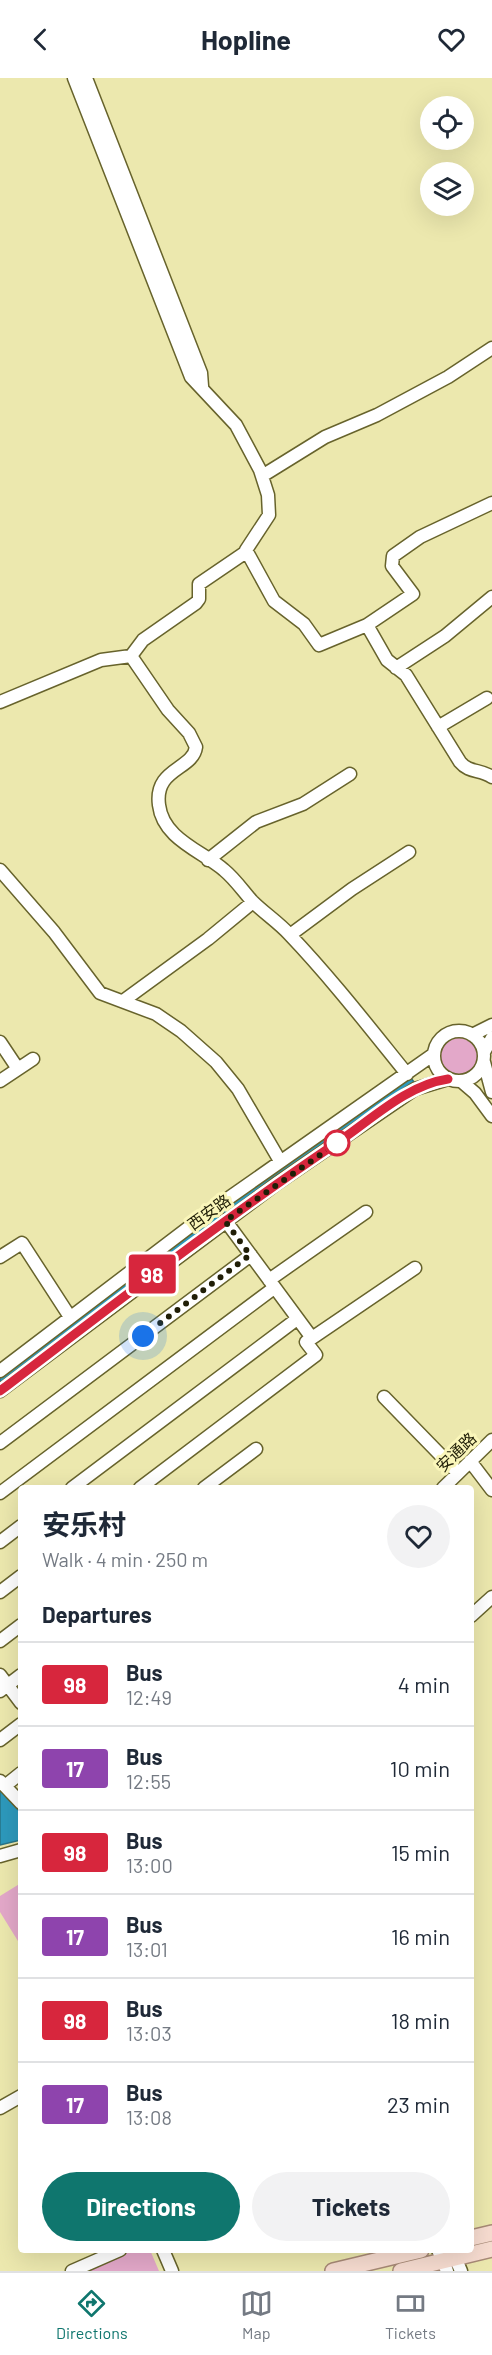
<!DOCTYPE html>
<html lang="en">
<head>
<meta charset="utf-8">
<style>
  body { margin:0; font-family:Barlow,"Noto Sans SC",sans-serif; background:#f2f2f3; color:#1f2937; height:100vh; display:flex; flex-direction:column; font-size:22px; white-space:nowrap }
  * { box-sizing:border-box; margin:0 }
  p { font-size:20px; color:#747a83 }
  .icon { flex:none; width:33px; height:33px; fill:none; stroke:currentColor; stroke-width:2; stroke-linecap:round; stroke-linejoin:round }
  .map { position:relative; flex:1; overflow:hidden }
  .sheet { position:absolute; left:18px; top:1407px; width:456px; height:768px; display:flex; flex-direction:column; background:#fff; border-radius:6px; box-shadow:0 6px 24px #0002 }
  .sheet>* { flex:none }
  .badge { padding:0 12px; border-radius:4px; font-size:21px; line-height:39px }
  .tools { position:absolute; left:420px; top:18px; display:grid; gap:12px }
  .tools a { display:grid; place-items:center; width:54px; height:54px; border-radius:50%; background:#fff; box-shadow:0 6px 24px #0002; font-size:30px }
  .you { position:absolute; width:30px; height:30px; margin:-15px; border:4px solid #fff; border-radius:50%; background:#1a73e8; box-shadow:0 0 0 9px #1a73e833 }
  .map>.badge { position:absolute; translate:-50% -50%; box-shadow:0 0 0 3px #fff }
  h2 { padding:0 24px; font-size:22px; line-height:54px }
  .round { display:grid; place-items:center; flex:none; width:63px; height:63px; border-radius:32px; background:#f2f2f3 }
  .overview { display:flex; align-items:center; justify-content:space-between; height:102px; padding:0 24px }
  h1 { font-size:28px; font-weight:700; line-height:45px }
  .primary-button { display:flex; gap:12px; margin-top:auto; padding:12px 24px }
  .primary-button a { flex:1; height:69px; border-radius:36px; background:#0f766e; color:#fff; font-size:24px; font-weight:700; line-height:69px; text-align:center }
  .primary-button a+a { background:#f2f2f3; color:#1f2937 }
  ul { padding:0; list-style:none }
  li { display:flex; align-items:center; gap:18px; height:84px; padding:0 24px; border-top:2px solid #e0e1e3 }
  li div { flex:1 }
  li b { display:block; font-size:22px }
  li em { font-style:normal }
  li .badge { min-width:66px; font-weight:700; text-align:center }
  header { display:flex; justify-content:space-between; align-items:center; height:78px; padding:0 24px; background:#fff; font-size:27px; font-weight:700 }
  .tabs { display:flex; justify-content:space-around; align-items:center; height:84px; border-top:2px solid #e0e1e3; background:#fff; font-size:16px; color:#747a83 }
  .tabs a { display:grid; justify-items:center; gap:3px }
  .tabs .active { color:#0f766e }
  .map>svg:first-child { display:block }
</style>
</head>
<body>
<header><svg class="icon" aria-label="back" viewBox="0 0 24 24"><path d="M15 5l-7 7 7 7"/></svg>Hopline<svg class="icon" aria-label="heart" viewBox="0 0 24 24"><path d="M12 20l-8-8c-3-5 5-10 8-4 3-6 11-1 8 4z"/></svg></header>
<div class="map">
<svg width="492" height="2193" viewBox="0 0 492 2193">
  <rect width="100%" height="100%" fill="#ece8ae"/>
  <path fill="#e3a8c9" d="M440 979a19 19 0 1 1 38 0a19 19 0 1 1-38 0Z
    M21,1805V1868L0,1834V1818Z
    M131,2172H150L159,2193H84Z"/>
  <path fill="#2d99bc" stroke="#297486" stroke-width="1.5" d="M411,1000L414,1004L217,1142L0,1306V1299L213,1138Z
    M0,1712L21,1735V1762L0,1767Z"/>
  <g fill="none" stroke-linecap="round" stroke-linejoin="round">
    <defs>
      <path id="minor" d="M74,0L191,299L236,347L260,392L268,417L269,437L246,472L274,523L304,546L319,567L367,547L413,516L392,488L393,478L420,459L492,425
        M86,0L201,295L202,308
        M262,398L325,359L377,337L448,299L492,270
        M367,547L387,582L406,597L460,684C469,695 480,691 492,699
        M131,578L168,632L189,655L196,669C193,692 154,690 159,727C163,761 202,773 224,792C235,801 243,813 252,823C264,835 278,844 289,856C331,900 369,949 407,996
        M131,578L143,562L196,525L199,521V506L246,474
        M396,590L445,558L492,519
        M0,624L101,582L131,578
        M438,649L487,620
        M208,782L256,744L303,726L350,696
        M0,792L54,854L100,915L156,936L181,953L216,984L238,1011L280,1083
        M290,857L352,811L409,774
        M123,923L208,861L253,824
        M434 978a25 25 0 1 1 50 0a25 25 0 1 1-50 0Z
        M472,957L492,947
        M0,964L18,991
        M484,974L492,960
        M484,984L492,1014
        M0,1003L33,981
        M461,1003L475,1015L492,1038
        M0,1179L22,1165L70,1239
        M269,1202L366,1134
        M312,1260L415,1190
        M0,1293L213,1131L434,976
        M0,1313L276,1106L415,1011L448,1001
        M384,1319L458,1395
        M0,1365L251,1177
        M470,1383L492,1412
        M72,1410L297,1241
        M140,1410L316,1277L306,1264L312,1260L225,1142
        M204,1410L256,1371
        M443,1410L492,1362
        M0,1415L274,1210
        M0,1464L21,1448
        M0,1514L21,1498
        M471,1538L492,1519
        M0,1563L21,1547
        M0,1597L21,1625
        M0,1613L21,1597
        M0,1662L21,1646
        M0,1703L21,1725
        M6,1707L21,1695
        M0,1778L21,1772
        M0,2030L21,2018
        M163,2172L172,2193
        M438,2172L447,2193
        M452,2172L461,2193
        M72,2193L120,2172"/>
      <path id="major" d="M471,2160L492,2155
        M333,2193L421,2172
        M401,2193L492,2171"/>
    </defs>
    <use href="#minor" stroke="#67632c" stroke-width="15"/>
    <use href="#major" stroke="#a88a76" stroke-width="18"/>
    <use href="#minor" stroke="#fff" stroke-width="12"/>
    <use href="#major" stroke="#f7dcd0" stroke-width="15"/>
  </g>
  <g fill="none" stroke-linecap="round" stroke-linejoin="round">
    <defs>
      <path id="line" d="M0,1313C112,1228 222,1142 338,1064C372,1041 407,1007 448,1001"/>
    </defs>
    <use href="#line" stroke="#fff" stroke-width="14"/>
    <use href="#line" stroke="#d7263d" stroke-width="9"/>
    <path stroke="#201e07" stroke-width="6" stroke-dasharray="0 10.8" d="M143,1258L250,1177L225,1143L343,1061L337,1065"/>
  </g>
  <circle fill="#fff" stroke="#d7263d" stroke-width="3" cx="337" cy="1065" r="12"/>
  <g text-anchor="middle" stroke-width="6" stroke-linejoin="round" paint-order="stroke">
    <g font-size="16" fill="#201e07" stroke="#faf6ba">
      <text transform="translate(209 1134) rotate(-36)" y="6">西安路</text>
      <text transform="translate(456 1374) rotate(-44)" y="6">安通路</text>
    </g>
  </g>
</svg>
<div class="tools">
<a><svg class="icon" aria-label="locate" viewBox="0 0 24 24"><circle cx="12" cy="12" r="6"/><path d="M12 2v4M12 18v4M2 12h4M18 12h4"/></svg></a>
<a><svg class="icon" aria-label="layers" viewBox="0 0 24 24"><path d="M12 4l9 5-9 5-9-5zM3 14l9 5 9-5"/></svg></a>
</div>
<div class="you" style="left:143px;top:1258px"></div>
<b class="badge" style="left:152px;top:1196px;background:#d7263d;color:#fff">98</b>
<section class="sheet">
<div class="overview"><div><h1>安乐村</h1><p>Walk · 4 min · 250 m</p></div><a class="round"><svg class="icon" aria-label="heart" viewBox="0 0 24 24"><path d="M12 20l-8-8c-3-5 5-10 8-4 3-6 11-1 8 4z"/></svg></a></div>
<h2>Departures</h2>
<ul>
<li><span class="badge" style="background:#d7263d;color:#fff">98</span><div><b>Bus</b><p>12:49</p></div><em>4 min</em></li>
<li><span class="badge" style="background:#8e44ad;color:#fff">17</span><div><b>Bus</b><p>12:55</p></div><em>10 min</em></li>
<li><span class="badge" style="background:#d7263d;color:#fff">98</span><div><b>Bus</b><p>13:00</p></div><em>15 min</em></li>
<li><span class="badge" style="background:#8e44ad;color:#fff">17</span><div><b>Bus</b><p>13:01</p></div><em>16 min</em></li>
<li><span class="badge" style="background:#d7263d;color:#fff">98</span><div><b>Bus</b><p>13:03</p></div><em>18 min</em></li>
<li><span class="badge" style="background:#8e44ad;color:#fff">17</span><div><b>Bus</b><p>13:08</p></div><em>23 min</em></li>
</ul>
<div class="primary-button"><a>Directions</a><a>Tickets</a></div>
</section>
</div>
<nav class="tabs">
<a class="active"><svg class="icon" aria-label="directions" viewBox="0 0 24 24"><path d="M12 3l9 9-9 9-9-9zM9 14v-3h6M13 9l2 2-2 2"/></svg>Directions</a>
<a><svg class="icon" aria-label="map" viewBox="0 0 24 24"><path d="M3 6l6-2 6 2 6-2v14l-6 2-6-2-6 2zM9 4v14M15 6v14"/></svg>Map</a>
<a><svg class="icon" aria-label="tickets" viewBox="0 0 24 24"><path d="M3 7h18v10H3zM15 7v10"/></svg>Tickets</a>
</nav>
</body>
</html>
